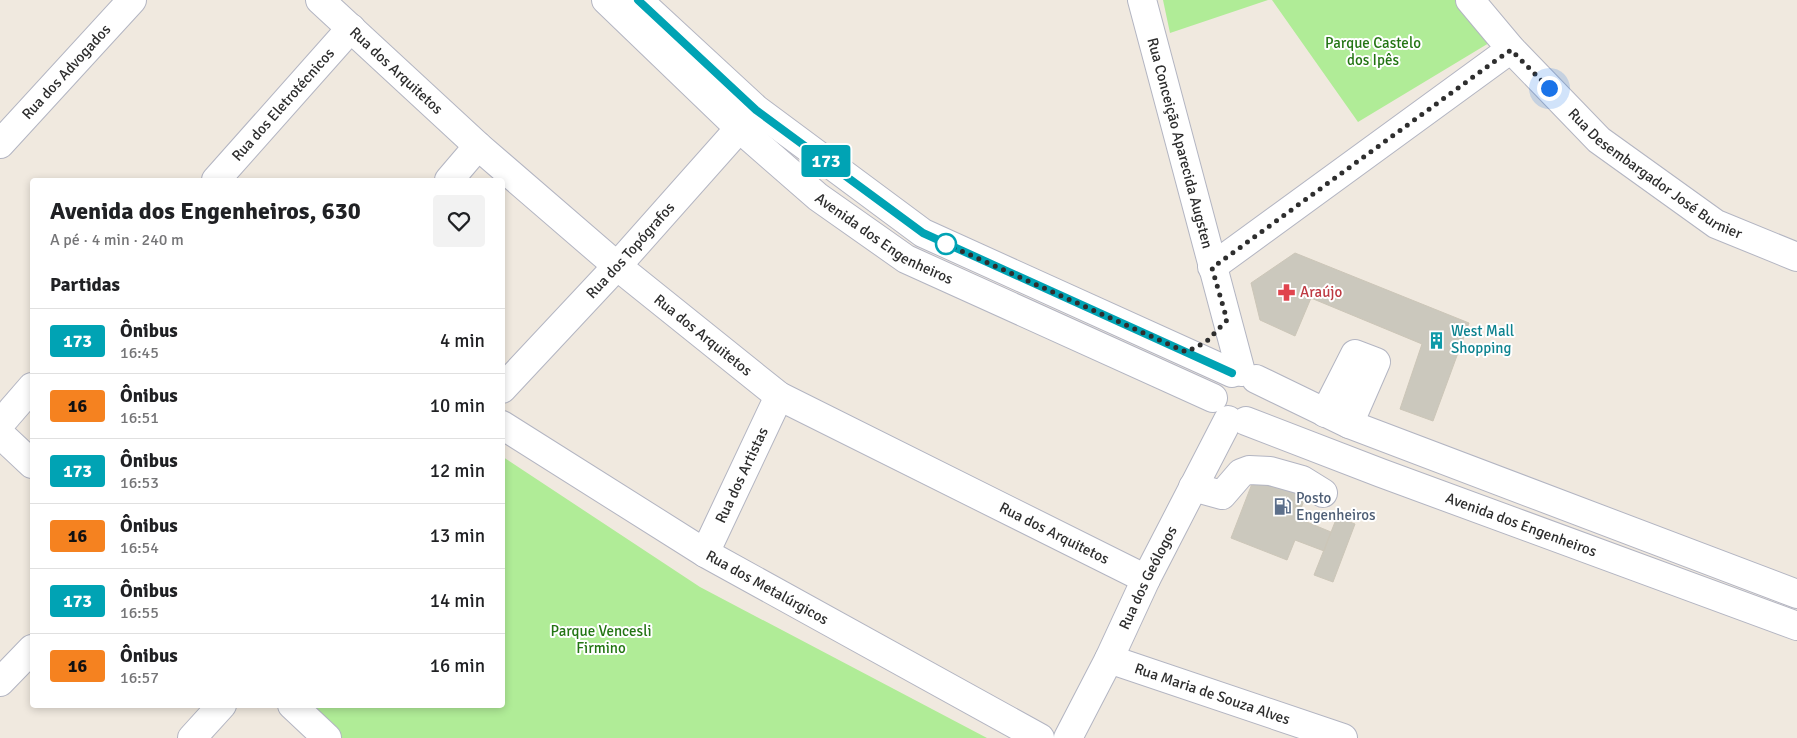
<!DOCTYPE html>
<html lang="pt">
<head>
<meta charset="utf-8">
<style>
  body { margin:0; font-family:Signika,sans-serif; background:#f2f2f2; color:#202124; height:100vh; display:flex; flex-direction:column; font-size:19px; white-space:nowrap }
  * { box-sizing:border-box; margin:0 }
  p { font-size:16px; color:#757577 }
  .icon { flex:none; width:28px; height:28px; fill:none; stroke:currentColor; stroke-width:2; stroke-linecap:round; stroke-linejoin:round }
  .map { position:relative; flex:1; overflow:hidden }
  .drawer { position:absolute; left:30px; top:178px; width:475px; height:530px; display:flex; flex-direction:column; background:#fff; border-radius:5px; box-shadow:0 2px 8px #0003 }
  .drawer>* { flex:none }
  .badge { padding:0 10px; border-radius:4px; font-size:18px; line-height:32px }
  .you { position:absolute; width:25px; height:25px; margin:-12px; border:4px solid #fff; border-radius:50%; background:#1a73e8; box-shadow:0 0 0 8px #1a73e833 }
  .map>.badge { position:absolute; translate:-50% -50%; box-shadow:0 0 0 2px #fff }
  h2 { padding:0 20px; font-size:19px; line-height:45px }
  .round { display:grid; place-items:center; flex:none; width:52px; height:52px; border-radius:5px; background:#f2f2f2 }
  .summary { display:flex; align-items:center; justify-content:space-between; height:85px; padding:0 20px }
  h1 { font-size:24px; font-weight:700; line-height:38px }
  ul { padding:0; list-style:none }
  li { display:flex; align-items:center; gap:15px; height:65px; padding:0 20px; border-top:1px solid #e0e0e0 }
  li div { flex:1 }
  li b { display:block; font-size:19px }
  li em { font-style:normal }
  li .badge { min-width:55px; font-weight:700; text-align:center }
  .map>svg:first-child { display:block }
</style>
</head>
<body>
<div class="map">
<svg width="1797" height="738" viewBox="0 0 1797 738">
  <rect width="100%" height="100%" fill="#f0e9df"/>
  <path fill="#b0ec97" d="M1163,0H1268L1170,33Z
    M1272,0H1457L1489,43L1358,122Z
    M503,457L700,587L987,738H342L307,705H502Z"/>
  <path fill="#cbc8bd" stroke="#ccc6b8" d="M1295,253L1469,323L1433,421L1400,409L1422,344L1311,298L1295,336L1260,320L1251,283Z
    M1255,476L1306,496L1297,518L1331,532L1324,551L1295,540L1287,560L1231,538Z
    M1337,517L1355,524L1333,582L1314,575Z"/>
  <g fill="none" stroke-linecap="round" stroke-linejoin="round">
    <defs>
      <g id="minor">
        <path id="s1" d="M320,0L478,146L617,266L779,396L1146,579"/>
        <path id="s2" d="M606,0L739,128L818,197L906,259L1213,398"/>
        <path d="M638,0L756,109L923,233L1232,373"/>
        <path id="s3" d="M1142,0L1241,372"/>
        <path id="s4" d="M1470,0L1511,49L1599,140L1716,224L1797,257"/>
        <path id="s5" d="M0,144L132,0"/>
        <path id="s6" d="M216,180L351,28"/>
        <path d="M449,180L478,146"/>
        <path d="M1212,267L1511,49"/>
        <path d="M1256,379L1349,424L1797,594"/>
        <path id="s7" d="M502,389L617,266L752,114"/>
        <path d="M1325,413L1355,354L1376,362L1349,424"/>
        <path id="s8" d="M1246,421L1381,473L1797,626"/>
        <path d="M0,424L32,387"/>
        <path id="s9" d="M502,425L705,553L1040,738"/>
        <path d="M0,434L32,464"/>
        <path d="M1193,487L1222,495L1241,473L1249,470L1270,471L1302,480L1323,493"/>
        <path id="s10" d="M705,553L779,396"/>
        <path id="s11" d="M1109,659L1343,738"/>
        <path d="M0,682L32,649"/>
        <path d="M292,705L327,738"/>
        <path d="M192,738L222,705"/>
        <path id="s12" d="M1068,738L1109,659L1146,579L1228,420"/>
      </g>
    </defs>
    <use href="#minor" stroke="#b3b5c2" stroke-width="30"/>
    <use href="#minor" stroke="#fff" stroke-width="28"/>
  </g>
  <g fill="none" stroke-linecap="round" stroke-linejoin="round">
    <defs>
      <path id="line" d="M638,0L756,110L923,233L1232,373"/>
    </defs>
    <use href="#line" stroke="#fff" stroke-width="11"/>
    <use href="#line" stroke="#00a3b4" stroke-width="8"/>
    <path stroke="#2e2e2e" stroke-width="5" stroke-dasharray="0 9" d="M946,244L1186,352L1206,342L1227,320L1212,268L1495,61L1511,50L1549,88"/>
  </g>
  <defs>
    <symbol id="pharmacy-bare" viewBox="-9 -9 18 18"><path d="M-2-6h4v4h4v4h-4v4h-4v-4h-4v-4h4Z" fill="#e0444e" stroke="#fff" stroke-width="2.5" paint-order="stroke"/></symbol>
    <symbol id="building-bare" viewBox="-9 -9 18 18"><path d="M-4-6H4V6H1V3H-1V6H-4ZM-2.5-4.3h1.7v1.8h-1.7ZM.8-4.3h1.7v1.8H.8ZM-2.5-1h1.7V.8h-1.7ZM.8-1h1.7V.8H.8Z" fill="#0f9aa8" stroke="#fff" stroke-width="2.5" paint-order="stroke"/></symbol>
    <symbol id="fuel-bare" viewBox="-9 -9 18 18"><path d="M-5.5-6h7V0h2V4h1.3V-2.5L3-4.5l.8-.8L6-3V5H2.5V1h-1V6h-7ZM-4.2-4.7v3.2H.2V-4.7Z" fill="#5c6f8a" stroke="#fff" stroke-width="2.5" paint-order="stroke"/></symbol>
  </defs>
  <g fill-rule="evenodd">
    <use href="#pharmacy-bare" x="1274" y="280" width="25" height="25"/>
    <use href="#building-bare" x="1424" y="328" width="25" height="25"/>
    <use href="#fuel-bare" x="1270" y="494" width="25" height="25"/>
  </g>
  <circle fill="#fff" stroke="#00a3b4" stroke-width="2.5" cx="946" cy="244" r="10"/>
  <g text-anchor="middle" stroke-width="4" stroke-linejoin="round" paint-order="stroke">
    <g font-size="15" fill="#237513" stroke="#fff">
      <text x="1373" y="48">Parque Castelo<tspan x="1373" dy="17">dos Ipês</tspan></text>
      <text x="601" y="636">Parque Vencesli<tspan x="601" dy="17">Firmino</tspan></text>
    </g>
    <g font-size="15" fill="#2e2e2e" stroke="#fff">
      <text dy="5" stroke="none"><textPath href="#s1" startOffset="104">Rua dos Arquitetos</textPath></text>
      <text dy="5" stroke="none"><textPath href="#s5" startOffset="98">Rua dos Advogados</textPath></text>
      <text dy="5" stroke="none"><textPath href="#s6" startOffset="101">Rua dos Eletrotécnicos</textPath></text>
      <text dy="5" stroke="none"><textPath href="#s3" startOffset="148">Rua Conceição Aparecida Augsten</textPath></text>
      <text dy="5" stroke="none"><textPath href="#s4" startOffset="256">Rua Desembargador José Burnier</textPath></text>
      <text dy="5" stroke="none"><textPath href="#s2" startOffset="368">Avenida dos Engenheiros</textPath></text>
      <text dy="5" stroke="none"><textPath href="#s7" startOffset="189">Rua dos Topógrafos</textPath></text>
      <text dy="5" stroke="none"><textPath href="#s1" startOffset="509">Rua dos Arquitetos</textPath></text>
      <text dy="5" stroke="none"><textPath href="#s10" startOffset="86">Rua dos Artistas</textPath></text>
      <text dy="5" stroke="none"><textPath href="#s8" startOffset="294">Avenida dos Engenheiros</textPath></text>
      <text dy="5" stroke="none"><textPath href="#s1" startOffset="914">Rua dos Arquitetos</textPath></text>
      <text dy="5" stroke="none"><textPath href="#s12" startOffset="179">Rua dos Geólogos</textPath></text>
      <text dy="5" stroke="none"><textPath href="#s9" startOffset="311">Rua dos Metalúrgicos</textPath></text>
      <text dy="5" stroke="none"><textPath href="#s11" startOffset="109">Rua Maria de Souza Alves</textPath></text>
    </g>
    <g font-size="15" fill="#be3a42" stroke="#fff" text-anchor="start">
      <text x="1300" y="297">Araújo</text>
    </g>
    <g font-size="15" fill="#0d838f" stroke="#fff" text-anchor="start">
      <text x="1451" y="336">West Mall<tspan x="1451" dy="17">Shopping</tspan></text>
    </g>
    <g font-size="15" fill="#4e5e75" stroke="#fff" text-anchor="start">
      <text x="1296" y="503">Posto<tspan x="1296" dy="17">Engenheiros</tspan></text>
    </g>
  </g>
</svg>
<div class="you" style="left:1549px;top:88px"></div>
<b class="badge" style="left:826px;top:161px;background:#00a3b4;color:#fff">173</b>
<section class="drawer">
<div class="summary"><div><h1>Avenida dos Engenheiros, 630</h1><p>A pé · 4 min · 240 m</p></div><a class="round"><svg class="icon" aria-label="heart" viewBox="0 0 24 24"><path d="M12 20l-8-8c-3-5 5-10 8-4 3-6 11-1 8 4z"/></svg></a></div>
<h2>Partidas</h2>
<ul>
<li><span class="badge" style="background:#00a3b4;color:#fff">173</span><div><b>Ônibus</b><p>16:45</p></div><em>4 min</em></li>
<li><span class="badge" style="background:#f58220;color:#111">16</span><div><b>Ônibus</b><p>16:51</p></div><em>10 min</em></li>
<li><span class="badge" style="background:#00a3b4;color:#fff">173</span><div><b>Ônibus</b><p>16:53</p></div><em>12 min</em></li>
<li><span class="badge" style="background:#f58220;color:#111">16</span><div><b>Ônibus</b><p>16:54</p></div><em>13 min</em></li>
<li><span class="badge" style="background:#00a3b4;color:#fff">173</span><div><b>Ônibus</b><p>16:55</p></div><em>14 min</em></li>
<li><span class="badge" style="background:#f58220;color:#111">16</span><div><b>Ônibus</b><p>16:57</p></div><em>16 min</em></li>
</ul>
</section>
</div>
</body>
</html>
